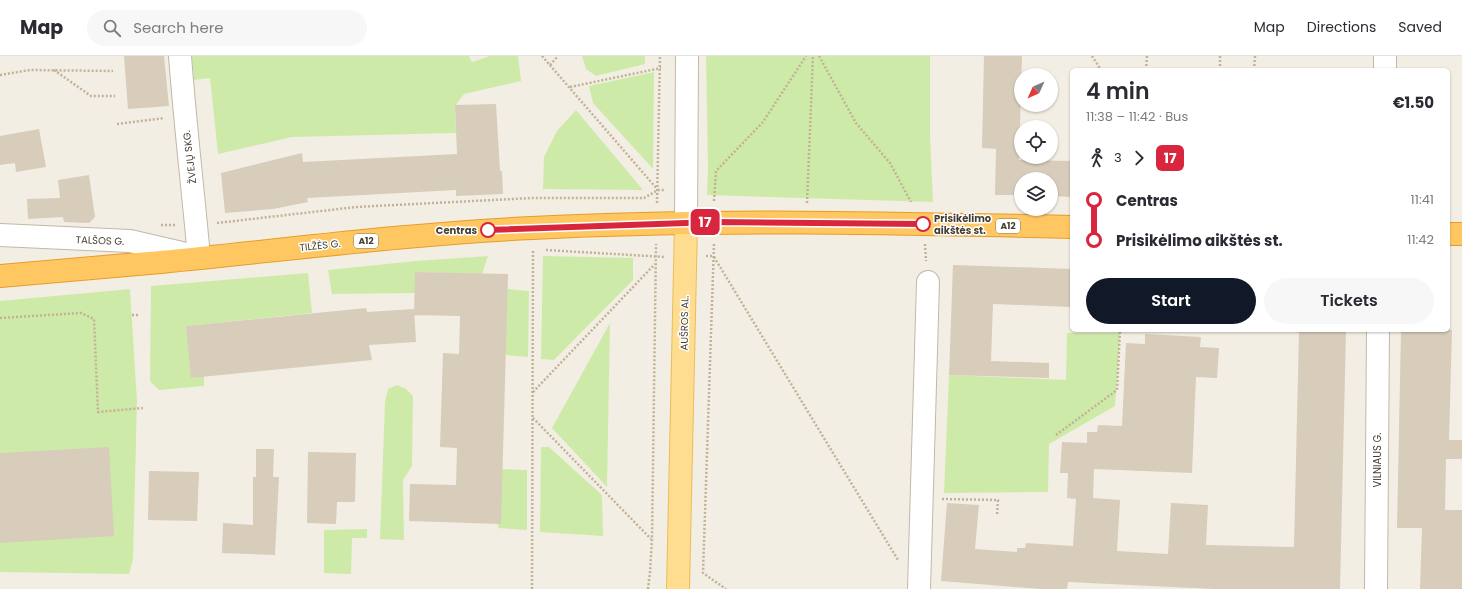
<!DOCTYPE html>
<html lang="en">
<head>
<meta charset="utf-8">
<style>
  body { margin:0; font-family:Poppins,sans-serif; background:#f7f7f7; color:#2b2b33; height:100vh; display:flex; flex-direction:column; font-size:15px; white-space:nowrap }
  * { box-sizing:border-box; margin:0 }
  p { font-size:13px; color:#7c7c81 }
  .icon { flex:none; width:22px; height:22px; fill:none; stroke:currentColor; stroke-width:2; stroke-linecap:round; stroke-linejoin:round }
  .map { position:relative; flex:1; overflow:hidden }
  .drawer { position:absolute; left:1070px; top:12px; width:380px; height:264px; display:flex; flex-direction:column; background:#fff; border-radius:6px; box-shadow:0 1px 3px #0004 }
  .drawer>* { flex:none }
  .badge { padding:0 8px; border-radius:6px; font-size:14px; line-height:26px }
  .needle { width:26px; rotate:225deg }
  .buttons { position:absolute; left:1014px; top:12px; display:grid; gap:8px }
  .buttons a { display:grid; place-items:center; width:44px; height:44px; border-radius:50%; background:#fff; box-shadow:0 1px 3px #0004; font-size:20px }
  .map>.badge { position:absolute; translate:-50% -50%; box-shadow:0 0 0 2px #fff }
  .legs { display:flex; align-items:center; gap:6px; height:44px; padding:0 16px; font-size:13px }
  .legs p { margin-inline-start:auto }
  .overview { display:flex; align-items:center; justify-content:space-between; height:68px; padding:0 16px }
  h1 { font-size:22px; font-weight:600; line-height:30px }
  .action { display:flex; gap:8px; margin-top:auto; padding:8px 16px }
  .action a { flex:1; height:46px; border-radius:24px; background:#111827; color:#fff; font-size:16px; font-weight:600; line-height:46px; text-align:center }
  .action a+a { background:#f7f7f7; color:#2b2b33 }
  ul { padding:0 16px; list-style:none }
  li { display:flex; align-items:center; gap:14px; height:40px; font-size:15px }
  li i { display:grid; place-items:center; width:6px; height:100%; margin:0 5px; background:currentColor }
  li i::after { content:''; width:10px; height:10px; margin:-5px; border:3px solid; border-radius:50%; background:#fff }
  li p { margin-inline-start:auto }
  li:first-child i { background:linear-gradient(#0000 50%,currentColor 0) }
  li:last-child i { background:linear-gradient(currentColor 50%,#0000 0) }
  header { display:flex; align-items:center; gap:24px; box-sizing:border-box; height:56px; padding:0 20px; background:#fff; border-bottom:1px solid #e1e1e2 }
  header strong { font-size:19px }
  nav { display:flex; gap:22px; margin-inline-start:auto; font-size:14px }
  .search { width:280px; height:36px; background:#f7f7f7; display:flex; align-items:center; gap:10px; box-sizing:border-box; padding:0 14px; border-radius:22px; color:#7c7c81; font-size:15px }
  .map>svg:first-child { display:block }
</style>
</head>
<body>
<header>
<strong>Map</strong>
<div class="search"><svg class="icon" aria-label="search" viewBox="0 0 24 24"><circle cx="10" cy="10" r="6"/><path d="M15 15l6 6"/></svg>Search here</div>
<nav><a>Map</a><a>Directions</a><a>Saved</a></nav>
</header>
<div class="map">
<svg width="1462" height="533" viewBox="0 0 1462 533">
  <rect width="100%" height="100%" fill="#f3eee3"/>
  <path fill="#ceeaa9" d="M192,0H469L472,6L490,0H518L521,25L464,38L455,50L456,77L292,81L218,98L210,22L194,24Z
    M582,0H645V8L596,20L586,13Z
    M706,0H930V80L933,146L707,139L708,111Z
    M654,16L653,113L593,47L589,30Z
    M576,54L643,134L543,133L544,101L557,75Z
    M488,200L482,218L415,216V237L332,238L328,214L416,205Z
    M543,200L633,202V224L554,304L541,303Z
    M308,217L312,257L186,270L204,321V330L159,334L150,325L151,230Z
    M130,233L137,345L133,503L129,518L0,516V245Z
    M507,233L529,235L528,301L505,299Z
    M610,267L607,431L552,372Z
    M1067,277H1120L1115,350L1049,388L1048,436L944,437L949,319L1066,324Z
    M397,329L406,333L413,340L412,410L403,424L404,484L380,483L385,346L388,333Z
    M541,391H549L602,439L603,480L540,476Z
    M502,413L527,414V474L498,472Z
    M367,473V482H352L351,518L324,517V474Z"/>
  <path fill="#d8ccbb" d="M124,0H164L169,50L128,53Z
    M984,0H1022L1019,104L1072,105V141L1051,140V123H1021V139H995L996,93L982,92Z
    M496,48L500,115H502L503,138L456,140V134L307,142L308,146L273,153L225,157L221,117L302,97L303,106L457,98L455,49Z
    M39,73L46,111L16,116L15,107L0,109V80Z
    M89,119L95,161L89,167L64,166L63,161L28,163L27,143L60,142L58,124Z
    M953,209L1072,213V251L993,248L991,305L1049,307V322L949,319Z
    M415,216L508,218L501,468L409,465L410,428L456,429L457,392L440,391L443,297L459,298L460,260L414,259Z
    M366,252L367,256L414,253L416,286L369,289L372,304L191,322L186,270Z
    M1299,274H1346L1340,533H1214L1068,526L1067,533H1041L941,525L947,447L979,449L975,493L1017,496V492H1025L1026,487L1073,490L1076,443L1067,442L1068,417H1060L1062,386L1087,387V376H1097L1098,369L1122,370L1126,287L1145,288V278L1201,281L1200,291L1219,292L1217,322L1196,321L1192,417L1094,413L1093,442L1120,444L1117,495L1168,498L1171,447L1208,449L1206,489L1294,491Z
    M1401,274H1452L1449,384H1462V403H1446L1445,454H1462V533H1420L1422,472H1397Z
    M109,391L114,480L0,487V397Z
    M256,393H274L273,421H279L275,499L222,497L223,467L253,469V421H256Z
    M308,396L356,397L355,446H337L336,468L307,467Z
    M149,415L199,416L197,465L148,464Z"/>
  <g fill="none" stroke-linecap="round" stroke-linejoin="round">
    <defs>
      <path id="minor" d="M1385,14V0
        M686,167L687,0
        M0,179L130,185L199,201C193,134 185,67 180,0
        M919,533L928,226
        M1376,533L1378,274"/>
      <path id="major" d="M678,533L686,167"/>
      <path id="highway" d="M1448,178H1462
        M0,220C54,215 108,211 161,206C285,194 408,178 532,172C712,163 892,167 1072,171"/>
    </defs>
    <use href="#minor" stroke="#c2b8a8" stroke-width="24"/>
    <use href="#major" stroke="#ebbc59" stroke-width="24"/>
    <use href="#highway" stroke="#e79c29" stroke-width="24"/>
    <path stroke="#c2b196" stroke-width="2.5" stroke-dasharray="2 2" stroke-linecap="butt" d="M542,0L658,134
      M819,0L856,67L890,107L911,146
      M1092,0L1101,14
      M550,9L558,0
      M54,14L91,40H115
      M1146,14L1147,0
      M1220,14V0
      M1254,14L1255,0
      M0,19L30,14L113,15
      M570,31L661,12
      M117,68L164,62
      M714,145L716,115L763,66L806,0
      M657,147L660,0
      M807,147L813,0
      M217,167L356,151L532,142H644L658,134H665
      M161,169H176
      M714,188L703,517L726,533
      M925,188L926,205
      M546,194L665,201
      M706,200H713
      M714,201L898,504
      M132,259H138
      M0,262L81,257L94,263L98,356L143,352
      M533,336L655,208
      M533,362L651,483
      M1056,379L1117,334L1120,274
      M942,443L998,444L997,459
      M532,533L533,194
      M648,533L650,516L652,483L656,188"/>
    <use href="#minor" stroke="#fff" stroke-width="22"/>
    <use href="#major" stroke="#ffdd90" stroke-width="22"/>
    <use href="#highway" stroke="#ffc762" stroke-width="22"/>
  </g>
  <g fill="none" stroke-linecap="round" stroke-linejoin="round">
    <defs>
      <path id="line-1" d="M488,174L714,166L923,168"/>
    </defs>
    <use href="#line-1" stroke="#fff" stroke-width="9"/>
    <use href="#line-1" stroke="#d7263d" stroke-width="6"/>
  </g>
  <g fill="#fff" stroke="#d7263d" stroke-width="2">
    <circle cx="923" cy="168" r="7"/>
    <circle cx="488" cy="174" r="7"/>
  </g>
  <g text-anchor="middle" stroke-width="3" stroke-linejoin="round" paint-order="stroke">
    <g fill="#fff" stroke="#7d7870" stroke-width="1">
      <rect x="996" y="163" width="24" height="14" rx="3"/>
      <rect x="354" y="178" width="24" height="14" rx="3"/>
    </g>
    <g font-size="9" font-weight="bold" fill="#453e33">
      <text x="1008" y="173">A12</text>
      <text x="366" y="188">A12</text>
    </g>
    <g font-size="10" fill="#453e33" stroke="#fff">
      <text transform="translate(189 101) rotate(-97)" y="4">ŽVEJŲ SKG.</text>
      <text transform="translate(100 184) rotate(2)" y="4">TALŠOS G.</text>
      <text transform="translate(320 189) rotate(-6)" y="4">TILŽĖS G.</text>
      <text transform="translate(684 267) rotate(-89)" y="4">AUŠROS AL.</text>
      <text transform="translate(1377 404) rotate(-90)" y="4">VILNIAUS G.</text>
    </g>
    <g font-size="10" font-weight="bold" fill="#453e33" stroke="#fff" text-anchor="start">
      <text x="934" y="166">Prisikėlimo<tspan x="934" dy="12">aikštės st.</tspan></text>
      <text x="477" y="178" text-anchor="end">Centras</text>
    </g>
  </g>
</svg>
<div class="buttons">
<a><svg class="needle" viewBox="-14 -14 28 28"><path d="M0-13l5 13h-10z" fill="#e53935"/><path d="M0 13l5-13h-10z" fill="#7c7c81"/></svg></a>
<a><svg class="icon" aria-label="locate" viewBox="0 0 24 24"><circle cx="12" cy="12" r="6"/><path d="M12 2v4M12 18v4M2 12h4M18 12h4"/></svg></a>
<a><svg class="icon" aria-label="layers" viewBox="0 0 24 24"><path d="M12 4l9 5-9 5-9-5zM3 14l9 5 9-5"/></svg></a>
</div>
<b class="badge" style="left:705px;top:166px;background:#d7263d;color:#fff">17</b>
<section class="drawer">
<div class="overview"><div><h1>4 min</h1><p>11:38 – 11:42 · Bus</p></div><b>€1.50</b></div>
<div class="legs"><svg class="icon" aria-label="walk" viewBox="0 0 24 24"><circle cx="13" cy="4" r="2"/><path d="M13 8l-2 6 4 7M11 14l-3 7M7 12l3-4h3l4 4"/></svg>3<svg class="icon" aria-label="forward" viewBox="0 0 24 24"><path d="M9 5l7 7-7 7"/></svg><b class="badge" style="background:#d7263d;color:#fff">17</b></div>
<ul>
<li><i style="color:#d7263d"></i><b>Centras</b><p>11:41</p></li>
<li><i style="color:#d7263d"></i><b>Prisikėlimo aikštės st.</b><p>11:42</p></li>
</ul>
<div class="action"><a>Start</a><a>Tickets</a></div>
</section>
</div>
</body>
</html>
